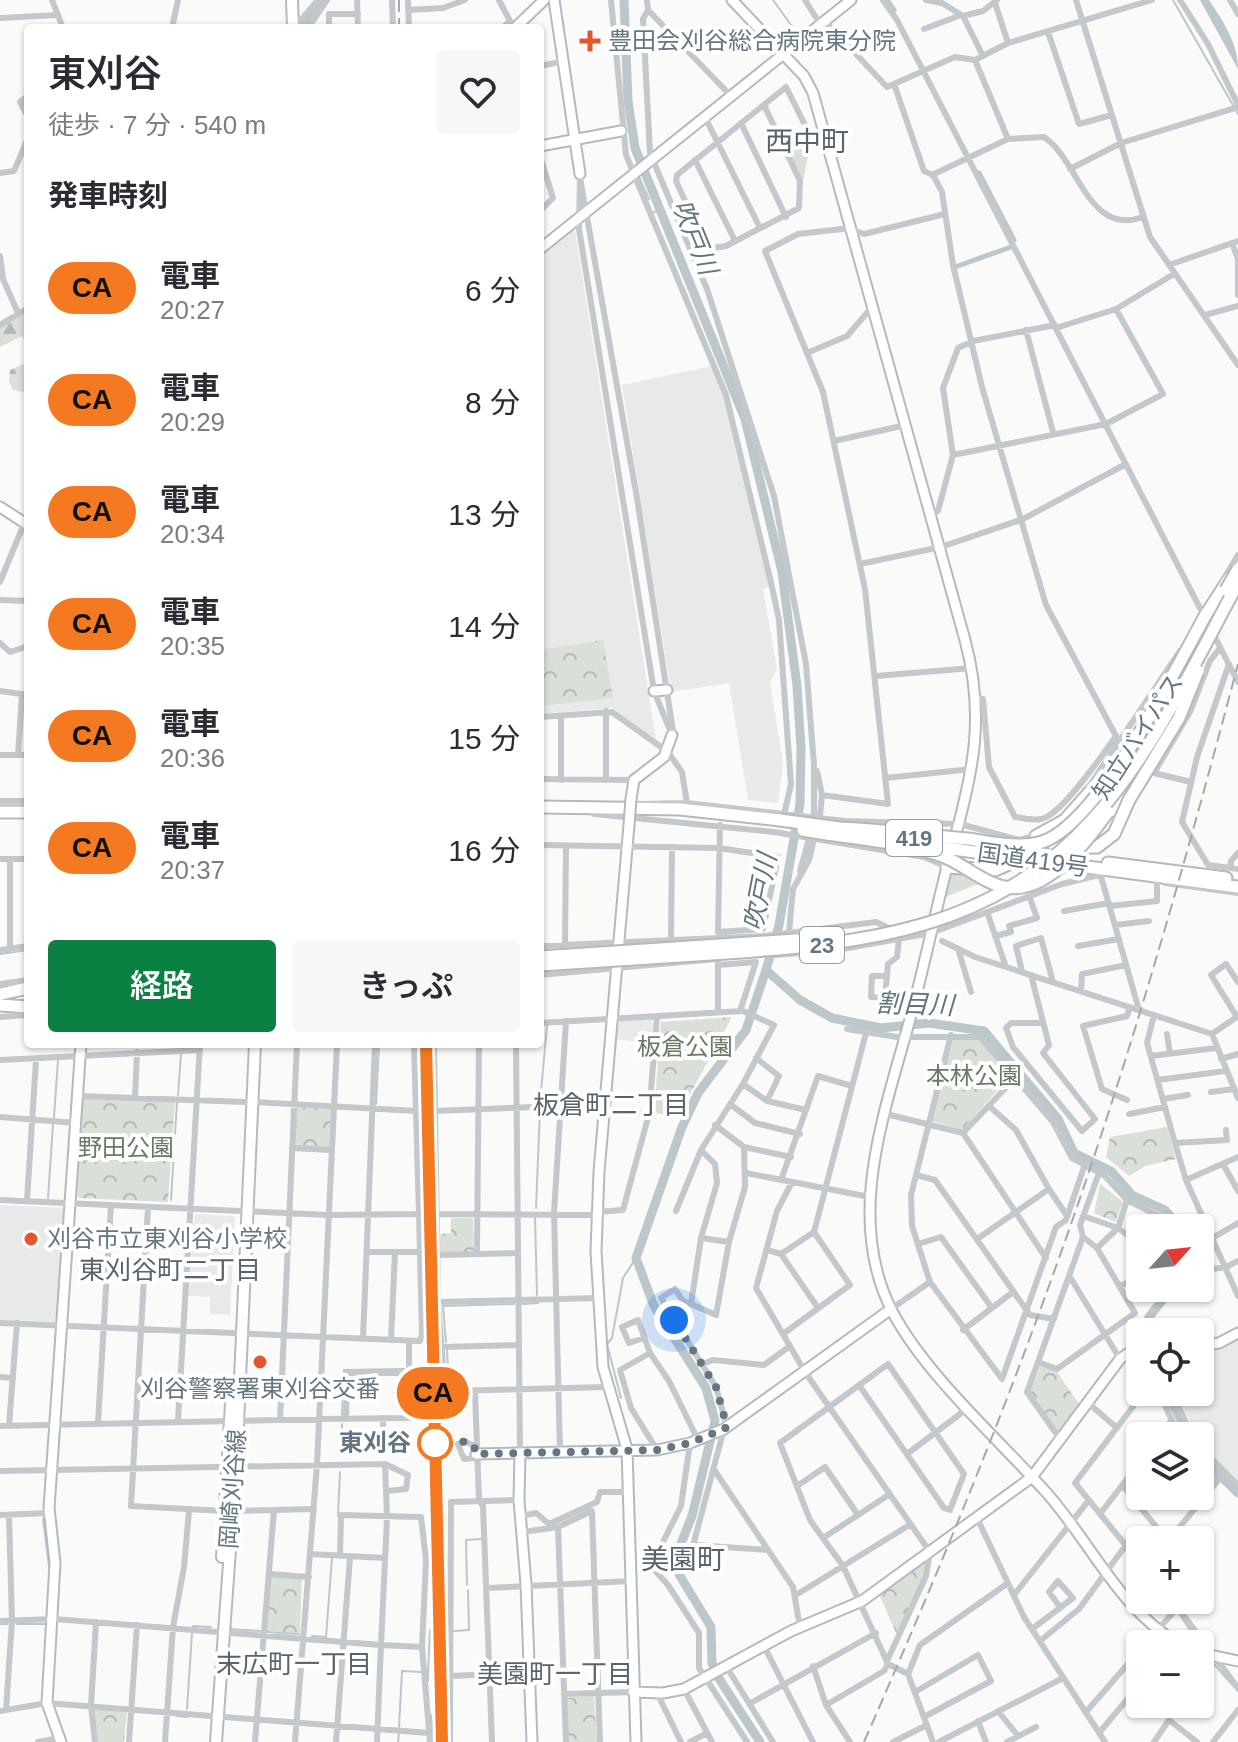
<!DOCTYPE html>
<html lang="ja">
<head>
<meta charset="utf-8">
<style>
  body { margin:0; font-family:Helvetica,"Noto Sans JP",sans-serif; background:#f7f7f7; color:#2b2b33; height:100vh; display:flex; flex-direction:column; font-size:30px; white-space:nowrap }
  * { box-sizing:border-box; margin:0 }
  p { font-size:26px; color:#7c7c81 }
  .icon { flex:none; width:44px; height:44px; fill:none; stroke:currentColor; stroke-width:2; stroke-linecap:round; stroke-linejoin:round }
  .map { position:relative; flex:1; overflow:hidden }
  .sheet { position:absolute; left:24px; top:24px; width:520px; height:1024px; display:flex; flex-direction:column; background:#fff; border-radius:8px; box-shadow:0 2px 6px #0004 }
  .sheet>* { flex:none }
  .badge { padding:0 16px; border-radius:26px; font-size:28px; line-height:52px }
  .needle { width:52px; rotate:63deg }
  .tools { position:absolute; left:1126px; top:1214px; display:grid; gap:16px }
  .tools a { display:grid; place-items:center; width:88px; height:88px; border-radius:8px; background:#fff; box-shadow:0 2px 6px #0004; font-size:40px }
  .you { position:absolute; width:40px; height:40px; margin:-20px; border:6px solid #fff; border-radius:50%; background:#1a73e8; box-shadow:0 0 0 12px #1a73e833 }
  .map>.badge { position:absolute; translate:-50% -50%; box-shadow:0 0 0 4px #fff }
  h2 { padding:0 24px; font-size:30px; line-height:72px }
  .round { display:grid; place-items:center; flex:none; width:84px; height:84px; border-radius:8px; background:#f7f7f7 }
  .overview { display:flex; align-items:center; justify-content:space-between; height:136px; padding:0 24px }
  h1 { font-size:38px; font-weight:600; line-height:60px }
  .cta { display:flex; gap:16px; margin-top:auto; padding:16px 24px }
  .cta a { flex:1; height:92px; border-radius:8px; background:#0b8043; color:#fff; font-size:32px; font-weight:600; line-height:92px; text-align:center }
  .cta a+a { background:#f7f7f7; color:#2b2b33 }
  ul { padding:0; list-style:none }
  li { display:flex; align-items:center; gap:24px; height:112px; padding:0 24px }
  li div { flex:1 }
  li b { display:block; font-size:30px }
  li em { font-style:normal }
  li .badge { min-width:88px; font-weight:700; text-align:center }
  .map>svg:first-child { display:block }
</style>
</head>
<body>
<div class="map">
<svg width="1238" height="1742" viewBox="0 0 1238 1742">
  <defs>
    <pattern id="forest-firs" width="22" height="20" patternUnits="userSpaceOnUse" patternTransform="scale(2)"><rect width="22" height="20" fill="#dadfd7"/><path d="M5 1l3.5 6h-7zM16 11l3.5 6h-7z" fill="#b4b9b4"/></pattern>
    <pattern id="park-crowns" width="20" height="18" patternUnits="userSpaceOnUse" patternTransform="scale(2)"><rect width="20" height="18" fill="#dadfd7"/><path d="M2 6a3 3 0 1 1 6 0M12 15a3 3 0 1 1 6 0" fill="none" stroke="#b4b9b4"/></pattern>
  </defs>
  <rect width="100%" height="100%" fill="#fafaf8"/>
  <path fill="#e8e9e9" d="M572,228L575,230L656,740L612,708L540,714V254Z
    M712,366L732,418L770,587L763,589L777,668L770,683L783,763L778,803L748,800L729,683L671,692L622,385Z
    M652,1018L653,1044L615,1039L618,1021Z
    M0,1205L64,1208L56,1322L0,1320Z
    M195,1214L233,1216L235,1219L230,1315L210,1314V1297L188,1296Z
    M1238,1337V1480L1203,1447L1175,1392H1200V1350L1210,1351Z"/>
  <path fill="url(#forest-firs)" d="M28,311V341L25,342L22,336L0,347V327Z
    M28,356V393L13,390L9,382L10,370L26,363Z
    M962,870L983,882L943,898L951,874Z"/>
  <path fill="url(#park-crowns)" d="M813,132L803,181L786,146Z
    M603,640L613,698L540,706V650Z
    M732,1017L677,1118L654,1112L661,1022Z
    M953,1040H979L1011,1075L962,1130L932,1121Z
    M86,1098L175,1102L168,1202L79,1198L77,1195L83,1099Z
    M297,1107L331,1109L329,1148L294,1147Z
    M1167,1127L1176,1159L1145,1166L1129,1176L1106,1157L1110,1137Z
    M1100,1184L1123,1202L1115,1222L1094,1213Z
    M451,1218H473L474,1252H440V1234L451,1233Z
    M1041,1365L1057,1372L1081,1407L1062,1432H1058L1030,1392Z
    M926,1561L929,1563L897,1635L879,1594Z
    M270,1577L302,1578L300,1633L267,1631Z
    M594,1695L597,1742H568L567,1698Z
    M93,1709L127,1712L124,1742H98Z"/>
  <path fill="#bbc7cb" d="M1200,0H1209C1223,21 1238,43 1238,69Z"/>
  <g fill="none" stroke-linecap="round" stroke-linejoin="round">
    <path stroke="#bbc7cb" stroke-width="2" d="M773,0L799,36
      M1173,0L1238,114
      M639,177L649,199
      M654,212L660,210
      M0,954L28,950
      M178,1095L181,1054
      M540,1102L547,1026
      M376,1104L379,1044
      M54,1117L58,1060
      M48,1198L53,1124
      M171,1200L177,1102
      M536,1208L540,1110
      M535,1217L537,1295
      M523,1304L538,1303
      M446,1342L443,1306L514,1304
      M447,1350L448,1368
      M621,1398L607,1344L612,1338L623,1278L636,1258
      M342,1415L344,1370L405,1369
      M341,1456L342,1424
      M338,1516L340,1472
      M43,1519L50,1574
      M467,1585L466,1540L482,1539
      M47,1615L49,1597
      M1180,1615L1199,1644
      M0,1624H7
      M17,1624H47
      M193,1626L211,1627
      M229,1629L260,1631
      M454,1631L469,1630L468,1590
      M267,1632L299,1634
      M312,1636L326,1637L332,1558
      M1212,1662L1238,1691
      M428,1672V1681
      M428,1672L430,1630
      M187,1709L192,1633
      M431,1715L434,1742
      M177,1716L187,1717
      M399,1727L402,1671L421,1672
      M398,1742L399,1732"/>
    <path stroke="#bbc7cb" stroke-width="5" d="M887,0L894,10
      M979,173L1014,240
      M955,267L1011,247"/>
    <path stroke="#bbc7cb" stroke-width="9" d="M624,0L628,101L635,148L745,419L782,572L797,686L801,748L800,804L779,925L766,970L746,1030L698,1093L682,1127L636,1258L654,1306L706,1388L715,1421L692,1516L676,1556L677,1571L711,1627L712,1663L718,1677L760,1742
      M302,28L322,0
      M766,970L800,1000L832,1018L881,1028L929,1023L984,1031L1058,1119L1074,1153L1111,1171L1132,1195L1165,1210L1180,1228
      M1147,1332L1149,1317L1172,1288
      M1167,1392L1189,1436
      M1200,1455L1238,1493"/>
    <defs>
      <path id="secondary" d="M554,0L580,174
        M732,0L804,76L813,93L965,640C985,715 974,769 954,841
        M515,28L544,0
        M540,146L621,131
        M540,249L851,0
        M0,507L28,525
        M654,691L667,690
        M631,799L634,780L664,757L672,735
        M629,825L599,1172L596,1251L603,1367L627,1449L636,1742
        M948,863C936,910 926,957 914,1004C889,1102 842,1213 892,1311C925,1374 996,1437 1045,1491C1091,1542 1118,1608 1179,1644
        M1200,1346L1219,1343L1238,1333
        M520,1453L519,1500L526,1584L532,1742
        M476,1454L657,1450L690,1443L724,1429L891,1309
        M1200,1653L1238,1661
        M633,1692L663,1693L684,1689L791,1631L862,1601L1032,1477L1120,1359L1140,1345
        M61,1742L47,1703L55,1563L49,1508L81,1044"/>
      <path id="primary" d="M292,0L293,28
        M222,1557L232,1386
        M216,1742L236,1468L255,1044"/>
      <path id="highway" d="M1205,616L1229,579
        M540,807L680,809L780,820
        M0,812H28
        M1071,831L1117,777
        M1036,836L1065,820L1103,777
        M1057,863L1238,887
        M1108,863L1226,878
        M947,867L995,870L1046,848L1097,847L1114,834L1129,800
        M0,994L28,988
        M0,1005L28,1007"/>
    </defs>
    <use href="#secondary" stroke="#b3babf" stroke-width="13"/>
    <use href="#primary" stroke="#b5babe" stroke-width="14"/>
    <use href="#highway" stroke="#b4b9bd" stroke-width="15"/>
    <path stroke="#c3c8cc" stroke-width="6" d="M52,0L63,28
      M357,0L358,28
      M392,0L393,28
      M408,0L409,28
      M499,0L510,21L502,28
      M611,0L626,155L726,395L772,587L779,620L791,784L784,815
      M647,0L648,10L643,19L650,153L707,289L774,496L806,664L814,765V818
      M805,0L820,24
      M883,0L897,20L1238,682
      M926,0L942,3L963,16
      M1076,0L1150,237L1238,365
      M1180,0L1208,44L1238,105
      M1230,0L1238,14
      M995,3L1008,43
      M408,10L443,8L465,0
      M648,10L731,96
      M0,18L58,15
      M825,21L887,87L955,57L975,60L1008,43L1152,0
      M295,27L318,0
      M172,28L178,0
      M308,28L327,0
      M329,28V14H358
      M924,29L961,15
      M1048,32L1079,124L1112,115
      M982,54L963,16L983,11L997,0
      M975,60L1008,139
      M540,66L565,61
      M894,84L924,171L933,175L942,192L953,265L982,387L1046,605L1116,736C1103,754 1061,816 1041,819C1033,821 1023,818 1015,817L989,767L983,699L977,698
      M28,96L20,102L28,117
      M764,105L800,181L799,208L726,246L707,249L676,181L677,175L786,87L808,131L783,144
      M705,117L760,228
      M741,123L786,217
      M540,156L553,198L540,211
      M695,160L735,241
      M1070,169L1121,143L1238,107
      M0,173L14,171L28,138
      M580,174L579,229L654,691L672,735
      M932,175L1008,139L1044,137C1079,160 1088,237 1143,217
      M580,178L637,498L673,731
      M852,230L864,234L945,214
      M1232,243L1238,259V295
      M0,256L3,279L18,313
      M1169,265L1238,241
      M1205,315L1238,306
      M0,325L28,308
      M1056,328L1116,309L1174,274
      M1026,330L1053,432
      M807,353L847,336L873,306
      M834,441L906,425
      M953,455L1106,424L1163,394L1116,309
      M931,514L938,511L953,455L943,388L958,348L973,341L1055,325
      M860,564L941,547L1023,519L1126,464
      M1223,580L1238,555
      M0,582L28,514
      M0,600L28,601
      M0,643L10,652L28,646
      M1229,664L1197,757L1182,822L1208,865L1238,869
      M876,676L972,668
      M0,691L28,695
      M606,711V780
      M561,716V780
      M540,717L612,712L668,752L682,772L687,803
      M1127,752L1154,773L1191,782
      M0,755H28
      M18,755L22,694
      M817,771L822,795
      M1154,773L1190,712L1210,661L1220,648
      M885,778L972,769
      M540,779L634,780
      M1092,782L1180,651
      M0,801H28
      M639,804L687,803L845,821L960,824L1019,840L1035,836
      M594,814L774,832L924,857L947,867
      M820,815L822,795L888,804L865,589L823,392L765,251L798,234L851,228
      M540,845L719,848L778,857L763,929L718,932
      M0,859H28
      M1231,868V861L1238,853
      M800,871L809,839
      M1100,873L1139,1010
      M1165,883L1238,893
      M1110,906L1157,901V882
      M1064,911L1109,903
      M987,912L1006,967
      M1115,925L1149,921
      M718,932L720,825
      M789,932L793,889L809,860L813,843
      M995,936L1011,932L1009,926L1037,918L1030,898
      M671,938L672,847
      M942,941L975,957L1212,1034
      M565,945L566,846
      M540,946L764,936L876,922L893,930
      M1078,946L1119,939
      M10,949V859
      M0,950L28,946
      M959,952L971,992
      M718,955V1012
      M775,955L837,950L931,933L1062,884L1103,874
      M718,965L756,962L740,1011
      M1022,971L1016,946L1041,938L1053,982
      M540,975L716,959
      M1031,975L1049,1045L1043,1053L1095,1119L1082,1131L1013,1047L1006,1028L1011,1023H1042
      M887,976H872L871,997L885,998L888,964L897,957L899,939
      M0,984L28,980
      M1081,991L1082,974L1126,965
      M1154,1015L1147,1043L1175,1143L1186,1180L1238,1296
      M0,1017L28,1015
      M1237,1017L1211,975L1226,964L1238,982
      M540,1023L743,1011L774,1025L743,1084L701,1150L676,1211
      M847,1029L897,1037H980L1053,1122L1072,1158L1104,1175L1127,1200L1163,1218L1172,1228
      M1167,1034L1170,1054
      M1212,1034L1238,1098
      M1212,1034L1238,1016
      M951,1035L911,1195L912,1226L930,1282L1002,1379L1056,1227L1066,1220L1084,1167
      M297,1044L280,1420H316L319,1419L409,1418V1373H347L346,1419
      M414,1044L419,1214L596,1215
      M434,1044L438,1302L445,1391L607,1387
      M516,1044L520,1453
      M1151,1056L1216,1048
      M756,1058L779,1076L767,1101
      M1221,1059L1238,1054
      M0,1060L200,1050
      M1158,1080L1225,1071
      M743,1084L767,1101L806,1110
      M1211,1092L1234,1089
      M79,1096L245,1102
      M135,1098L137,1052
      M1163,1099L1188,1095
      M1127,1100L1102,1089L1083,1026L1127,1016L1130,1007
      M253,1102L417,1111
      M730,1104L755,1123L800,1134
      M434,1111L560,1106L649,1114
      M886,1114L963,1133L1046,1258
      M1129,1114L1165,1107
      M0,1117L76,1123
      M715,1125L744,1147L791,1157
      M963,1133L1015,1078
      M1175,1143L1227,1140L1226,1130
      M292,1148L331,1150
      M701,1150L715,1164L717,1183L701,1238L691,1304L716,1315L729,1242L745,1187L744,1147
      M1223,1164L1238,1191
      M746,1173L870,1197
      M916,1175L935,1180L1030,1315L1054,1319
      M781,1180L818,1076L852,1086
      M1186,1180L1238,1157
      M792,1182L777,1211L756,1288L805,1372L930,1552L926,1576L887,1661
      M1049,1189L1067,1216
      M0,1200L328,1215L419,1214L422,1334L420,1341L0,1323
      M27,1201L36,1060
      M148,1207L131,1506L225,1511
      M597,1212L623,1210L649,1114L657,1016
      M1083,1216L1118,1228L1140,1245
      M1083,1237L1097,1248L1135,1313L1057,1369L1038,1362Z
      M1083,1237L1080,1225L1099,1173
      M1214,1237L1238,1223
      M701,1238L729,1242
      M977,1239L1049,1189L1016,1130L989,1106
      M918,1244L941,1237L992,1308
      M1097,1248L1118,1228L1127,1200
      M767,1250L781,1254L818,1308
      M367,1252H420
      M477,1254L479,1044
      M781,1254L814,1232
      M438,1255L517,1253
      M1200,1271L1226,1267L1238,1261
      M1070,1277L1120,1359
      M1119,1286L1140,1278
      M438,1302L599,1298
      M691,1304L683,1301L675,1289L661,1298L716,1387L727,1427
      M891,1309L930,1282
      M963,1330L1013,1292
      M783,1334L850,1285L814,1232L866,1033
      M644,1338L629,1343L622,1327L638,1320L650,1353
      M363,1339L375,1044
      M391,1340L395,1252
      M443,1347L518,1345
      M1038,1362L1027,1392L1060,1439
      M702,1364L713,1360L764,1365L790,1346
      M409,1373V1341
      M0,1377L13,1378
      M859,1385L944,1508L950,1510L964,1474L888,1364L780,1443L810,1520L843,1566L888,1664L908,1674L933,1742
      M475,1391L479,1501L483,1506L492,1742
      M1159,1392L1179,1436
      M1172,1392L1192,1436
      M1087,1402L1117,1428
      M178,1421L200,1044
      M98,1423L111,1205
      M0,1426L280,1420
      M9,1426L17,1323
      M724,1429L694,1542L696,1545L768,1550
      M1160,1436L1171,1421
      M690,1443L681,1506L651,1566L668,1585L699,1633V1668L747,1742
      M474,1446L465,1441L458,1444L464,1459L475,1458
      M383,1447V1418
      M1200,1447L1238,1485
      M657,1450L631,1408L620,1370L650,1353L669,1381L698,1440
      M560,1452L554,1213L566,1021
      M907,1454L968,1408
      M1200,1465L1214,1480
      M0,1471L385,1464L408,1475L406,1489L387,1491
      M715,1471L793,1587L800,1627
      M797,1486L825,1467L858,1515
      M1123,1486L1167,1540
      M1180,1496L1192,1510
      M274,1510L314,1509
      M232,1511L274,1510L255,1742
      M1100,1514L1140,1462
      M0,1515L50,1513
      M521,1516L536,1513L549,1524L597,1502L600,1492H628
      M977,1518L1024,1617L1105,1742
      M523,1532L558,1527
      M823,1538L890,1494
      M1169,1540L1224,1473
      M310,1554L385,1558
      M340,1556L341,1515L421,1517L426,1560L422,1647L430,1742
      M1140,1563L1075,1483L1144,1392
      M269,1574L309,1577
      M487,1588L631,1581
      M796,1595L911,1524
      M1014,1595L1089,1500
      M1172,1600L1238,1688
      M0,1621L54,1619L381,1645L387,1518L385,1464
      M1032,1629L1073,1598L1058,1581L1049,1592L1060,1607
      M1040,1641L1079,1609L1126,1545
      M1145,1644L1178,1607
      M764,1646L813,1742
      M726,1666L773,1742
      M813,1666L826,1705L850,1742
      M908,1674L920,1645L1008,1583
      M451,1676L563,1671
      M684,1689L712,1742
      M915,1692L978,1655L991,1681L924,1717
      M657,1693L681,1742
      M564,1694L633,1692
      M749,1704L876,1633
      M826,1705L884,1671L888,1664
      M6,1710L12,1621L9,1515
      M0,1711L47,1703L429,1733
      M998,1711L1018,1736
      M1086,1712L1140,1650
      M978,1721L986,1742
      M1099,1733L1140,1684
      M38,1742L59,1738
      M95,1742L91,1706L96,1622
      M129,1742L137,1625
      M165,1742L173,1627L184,1567L189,1511
      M295,1742L317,1464L337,1044
      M336,1742L350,1557
      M377,1742L381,1645L422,1647
      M450,1742L451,1502L519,1500
      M566,1742L558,1527L592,1511L600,1742
      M690,1742L707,1733
      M893,1742L927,1725
      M939,1742L1063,1678
      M1007,1742L1036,1727
      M1154,1742L1169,1720L1197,1742
      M1213,1742L1238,1710"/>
    <use href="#secondary" stroke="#fff" stroke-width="9"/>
    <use href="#primary" stroke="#fff" stroke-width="10"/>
    <use href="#highway" stroke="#fff" stroke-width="11"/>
    <path stroke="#a2aab0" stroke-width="2" stroke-dasharray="12 6" stroke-linecap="butt" d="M399,0V28
      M423,1044L439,1742
      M864,1742C929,1594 991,1446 1046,1294C1122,1087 1182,876 1238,664"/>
    <defs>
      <path id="secondary-bridge" d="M629,825L631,799"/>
      <path id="highway-bridge" d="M1226,590L1238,569
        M1129,800L1179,718L1198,671
        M780,820L847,829
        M840,828C883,830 925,835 968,839C991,842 1019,849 1042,842C1098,824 1176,669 1205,616
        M803,830C846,838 894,841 937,854C957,860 973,875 992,883C1040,905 1083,846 1108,812
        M930,846L1020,858
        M1011,850L1049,855
        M540,957L795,940
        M540,965C602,961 665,957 727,953C866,943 993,930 1092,820C1154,752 1194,664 1238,583"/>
    </defs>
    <use href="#secondary-bridge" stroke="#b3babf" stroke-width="13" stroke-linecap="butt"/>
    <use href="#highway-bridge" stroke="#b4b9bd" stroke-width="15" stroke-linecap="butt"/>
    <use href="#secondary-bridge" stroke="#fff" stroke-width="9"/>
    <use href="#highway-bridge" stroke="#fff" stroke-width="11"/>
  </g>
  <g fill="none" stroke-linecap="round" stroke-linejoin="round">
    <defs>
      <path id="line" d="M426,1044L442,1742"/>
    </defs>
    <use href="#line" stroke="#fff" stroke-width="18"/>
    <use href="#line" stroke="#f47921" stroke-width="12"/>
    <path stroke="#657683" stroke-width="8" stroke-dasharray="0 14.4" d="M435,1443L458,1444L465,1441L474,1446L476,1454L657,1450L690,1443L724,1429L727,1427L716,1387L674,1320"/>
  </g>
  <g fill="#e4572e" stroke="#fff" stroke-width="3">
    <path d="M586 29h8v8h8v8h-8v8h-8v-8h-8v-8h8z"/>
    <circle cx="31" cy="1239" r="8"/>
    <circle cx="260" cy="1362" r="8"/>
  </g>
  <circle fill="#fff" stroke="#f47921" stroke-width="4" cx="435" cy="1443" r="16"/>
  <g text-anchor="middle" stroke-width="8" stroke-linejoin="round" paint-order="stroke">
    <g fill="#fff" stroke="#939fa8" stroke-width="2">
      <rect x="886" y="820" width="56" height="36" rx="6"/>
      <rect x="800" y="927" width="44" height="36" rx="6"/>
    </g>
    <g font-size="22" font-weight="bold" fill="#657683">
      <text x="914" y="846">419</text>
      <text x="822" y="953">23</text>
    </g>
    <g font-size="24" fill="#657683" stroke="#fff" text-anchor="start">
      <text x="608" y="49">豊田会刈谷総合病院東分院</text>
      <text x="47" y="1247">刈谷市立東刈谷小学校</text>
      <text x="260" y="1397" text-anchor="middle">刈谷警察署東刈谷交番</text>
    </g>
    <g font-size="24" fill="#657683" stroke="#fff">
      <text transform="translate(1138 737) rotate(-57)" y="8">知立バイパス</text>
      <text transform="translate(1033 860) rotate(8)" y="8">国道419号</text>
      <text transform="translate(233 1489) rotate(-86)" y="8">岡崎刈谷線</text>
    </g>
    <g font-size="24" fill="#687a64" stroke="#fff">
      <text x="685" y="1055">板倉公園</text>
      <text x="974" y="1084">本林公園</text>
      <text x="126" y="1156">野田公園</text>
    </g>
    <g font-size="24" font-weight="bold" fill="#657683" stroke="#fff" text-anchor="end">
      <text x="411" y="1451">東刈谷</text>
    </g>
    <g font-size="26" font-style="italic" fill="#60757c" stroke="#fff">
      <text transform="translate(695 237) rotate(68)" y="9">吹戸川</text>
      <text transform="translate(760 892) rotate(-79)" y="9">吹戸川</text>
      <text transform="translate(915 1004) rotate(2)" y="9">割目川</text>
    </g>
    <g font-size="26" fill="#57646e" stroke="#fff">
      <text x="611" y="1114">板倉町二丁目</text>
      <text x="170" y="1279">東刈谷町二丁目</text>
      <text x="294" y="1673">末広町一丁目</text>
      <text x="555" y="1683">美園町一丁目</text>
    </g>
    <g font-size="28" fill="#57646e" stroke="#fff">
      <text x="807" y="151">西中町</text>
      <text x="683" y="1569">美園町</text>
    </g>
  </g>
</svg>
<div class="tools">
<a><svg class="needle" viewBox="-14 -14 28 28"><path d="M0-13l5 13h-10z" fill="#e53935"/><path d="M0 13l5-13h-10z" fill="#7c7c81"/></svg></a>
<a><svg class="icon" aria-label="locate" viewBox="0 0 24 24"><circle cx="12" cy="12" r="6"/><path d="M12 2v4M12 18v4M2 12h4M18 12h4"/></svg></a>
<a><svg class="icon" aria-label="layers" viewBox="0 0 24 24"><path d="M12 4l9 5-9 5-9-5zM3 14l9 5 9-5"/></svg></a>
<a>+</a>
<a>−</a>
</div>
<div class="you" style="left:674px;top:1320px"></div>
<b class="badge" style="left:433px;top:1393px;background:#f47921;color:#111">CA</b>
<section class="sheet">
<div class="overview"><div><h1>東刈谷</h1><p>徒歩 · 7 分 · 540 m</p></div><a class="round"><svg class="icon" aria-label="heart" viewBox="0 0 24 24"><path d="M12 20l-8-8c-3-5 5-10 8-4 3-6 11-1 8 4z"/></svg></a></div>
<h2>発車時刻</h2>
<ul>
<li><span class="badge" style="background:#f47921;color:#111">CA</span><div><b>電車</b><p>20:27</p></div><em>6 分</em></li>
<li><span class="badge" style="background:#f47921;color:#111">CA</span><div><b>電車</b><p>20:29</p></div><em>8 分</em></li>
<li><span class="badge" style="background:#f47921;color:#111">CA</span><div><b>電車</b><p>20:34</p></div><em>13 分</em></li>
<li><span class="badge" style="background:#f47921;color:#111">CA</span><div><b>電車</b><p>20:35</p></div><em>14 分</em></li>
<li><span class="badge" style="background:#f47921;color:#111">CA</span><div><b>電車</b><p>20:36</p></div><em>15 分</em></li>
<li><span class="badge" style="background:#f47921;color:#111">CA</span><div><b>電車</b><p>20:37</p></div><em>16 分</em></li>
</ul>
<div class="cta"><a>経路</a><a>きっぷ</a></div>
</section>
</div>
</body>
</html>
